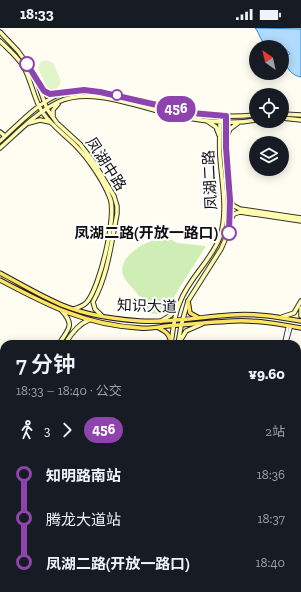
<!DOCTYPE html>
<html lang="zh">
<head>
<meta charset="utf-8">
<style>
  body { margin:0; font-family:"Zilla Slab","Noto Sans SC",serif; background:#20242c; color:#f1f3f6; height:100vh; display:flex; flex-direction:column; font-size:15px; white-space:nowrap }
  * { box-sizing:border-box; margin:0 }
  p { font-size:13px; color:#9ea1a6 }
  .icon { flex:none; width:22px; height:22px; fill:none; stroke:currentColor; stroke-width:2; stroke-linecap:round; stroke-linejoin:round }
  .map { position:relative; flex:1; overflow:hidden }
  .drawer { position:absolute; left:0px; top:312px; width:301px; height:252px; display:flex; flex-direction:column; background:#171b24; border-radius:12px 12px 0 0; box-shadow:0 2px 10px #0003 }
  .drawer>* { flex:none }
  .badge { padding:0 8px; border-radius:13px; font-size:14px; line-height:26px }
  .needle { width:26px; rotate:326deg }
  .controls { position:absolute; left:249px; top:12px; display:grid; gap:8px }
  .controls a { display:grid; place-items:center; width:40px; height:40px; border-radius:50%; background:#171b24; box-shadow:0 2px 10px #0003; font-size:20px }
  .map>.badge { position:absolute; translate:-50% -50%; box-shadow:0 0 0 2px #fff }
  .legs { display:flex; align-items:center; gap:6px; height:44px; padding:0 16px; font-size:13px }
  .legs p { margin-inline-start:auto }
  .summary { display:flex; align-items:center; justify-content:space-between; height:68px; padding:0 16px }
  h1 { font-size:22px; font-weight:600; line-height:30px }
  ul { padding:0 16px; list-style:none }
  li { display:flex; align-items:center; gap:14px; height:44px; font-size:15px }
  li i { display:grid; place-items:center; width:6px; height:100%; margin:0 5px; background:currentColor }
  li i::after { content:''; width:10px; height:10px; margin:-5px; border:3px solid; border-radius:50%; background:#171b24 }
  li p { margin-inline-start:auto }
  li:first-child i { background:linear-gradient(#0000 50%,currentColor 0) }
  li:last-child i { background:linear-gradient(currentColor 50%,#0000 0) }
  .status { display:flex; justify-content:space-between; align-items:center; height:28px; padding:0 20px; background:#171b24; direction:ltr }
  .status svg { height:11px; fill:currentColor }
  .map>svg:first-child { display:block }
</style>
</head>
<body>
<div class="status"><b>18:33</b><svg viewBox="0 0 49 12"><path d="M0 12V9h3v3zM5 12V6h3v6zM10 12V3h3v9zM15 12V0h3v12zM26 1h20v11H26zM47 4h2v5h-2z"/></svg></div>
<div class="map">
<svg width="301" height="564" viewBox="0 0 301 564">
  <rect width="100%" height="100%" fill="#fffdf2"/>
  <path fill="#cfeeb6" d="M170,211L177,215L206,218L178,262L169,280L166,283L158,286L145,285L144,270L139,268C135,262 129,257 125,251C114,233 139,216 155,212C160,211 164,213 170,211Z
    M4,414V560H80L79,564H0V420Z"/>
  <path fill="#e2f4c9" d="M46,32L53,35L61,53C59,61 54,65 47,60L38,40L41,34Z"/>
  <path fill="#b0dbfc" stroke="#308bda" d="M255,0L301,1V49C292,48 287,40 284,33L286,32L285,27L290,26C285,17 276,20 267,18C260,13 260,6 255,0Z
    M4,462V547L0,560V465Z"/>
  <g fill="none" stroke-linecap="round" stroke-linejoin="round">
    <path stroke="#b0dbfc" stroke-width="4" d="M297,439H301"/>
    <defs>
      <path id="street" d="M284,316L288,298
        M286,316L291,298
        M259,564L260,560
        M267,564L273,560"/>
      <path id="secondary" d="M0,4L18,23L34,45L47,81L57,95L80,116L93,133L114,168L117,178V186C111,216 108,247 93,274L95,281L102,288
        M0,13C8,21 17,28 23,38C32,52 33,71 43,85C52,98 64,106 75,117C88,130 103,152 110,170C117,187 100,259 87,274C84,278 79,279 74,281
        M39,55C44,63 48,68 58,66
        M282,86L301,87
        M53,89V82L58,76
        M282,90L301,92
        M207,93L216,99L219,107
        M29,95L40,92L50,94
        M0,104L5,108
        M227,108L230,101L238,95
        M0,113C19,96 36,76 60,66C87,56 118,67 144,74C160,78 176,82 192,85C213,89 235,89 256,87
        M0,120C18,104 36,85 58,74C92,58 139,80 174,87C200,93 230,97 256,92
        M230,173L234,178L240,181L301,190
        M230,192L234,186L240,184L301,193
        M301,280V288
        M282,289L294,285L301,273
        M161,293L171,287L178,276
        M180,313L186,303L202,296
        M59,316C67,302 76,298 62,283
        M65,316C71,306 78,296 89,292
        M171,316C173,302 174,287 180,274C189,250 211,233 220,209C228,184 222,155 220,130C219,118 220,105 220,93
        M178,316L181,298L188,273L221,221L229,203L230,172L226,119V93
        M0,417L4,412
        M297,546L301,549
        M297,553L301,555
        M88,564L89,560
        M97,564L98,560"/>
      <path id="primary" d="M0,245C17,254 34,264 51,272C78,286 110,291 140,293C171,295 201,289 231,287C255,285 278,289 301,293
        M0,252C47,277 85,297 140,300C149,301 158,299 167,298C190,296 212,294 234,293C257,292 279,296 301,300
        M188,273L190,285L199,290
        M159,300C167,304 170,307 171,316"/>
    </defs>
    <use href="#street" stroke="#424242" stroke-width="4.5"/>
    <use href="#secondary" stroke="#313131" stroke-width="5.5"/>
    <use href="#primary" stroke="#202020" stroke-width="5.5"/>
    <use href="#street" stroke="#fff" stroke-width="2.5"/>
    <use href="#secondary" stroke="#fffcad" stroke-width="3.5"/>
    <use href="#primary" stroke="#ffe462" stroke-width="3.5"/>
  </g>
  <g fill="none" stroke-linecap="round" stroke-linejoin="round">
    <defs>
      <path id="line-1" d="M27,36L44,63L50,66L84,62L100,64L192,85L226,88V119L230,172L229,205"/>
    </defs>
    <use href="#line-1" stroke="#fff" stroke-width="9"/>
    <use href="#line-1" stroke="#8e44ad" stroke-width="6"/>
  </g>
  <g fill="#fff" stroke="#8e44ad" stroke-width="2">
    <circle cx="27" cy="36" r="7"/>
    <circle cx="117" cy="67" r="5"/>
    <circle cx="229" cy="205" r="7"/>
  </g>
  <g text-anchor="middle" stroke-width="4" stroke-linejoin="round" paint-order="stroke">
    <g font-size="15" fill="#0f0f0f" stroke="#fff">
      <text transform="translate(106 136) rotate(57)" y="5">凤湖中路</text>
      <text transform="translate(210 152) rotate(-93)" y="5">凤湖二路</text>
      <text transform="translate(147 278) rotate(2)" y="5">知识大道</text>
    </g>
    <g font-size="15" font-weight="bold" fill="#0f0f0f" stroke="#fff" text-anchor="end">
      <text x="218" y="210">凤湖二路(开放一路口)</text>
    </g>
  </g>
</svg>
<div class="controls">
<a><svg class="needle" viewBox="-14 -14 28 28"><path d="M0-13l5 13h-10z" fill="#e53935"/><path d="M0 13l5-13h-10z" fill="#9ea1a6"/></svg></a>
<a><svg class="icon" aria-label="locate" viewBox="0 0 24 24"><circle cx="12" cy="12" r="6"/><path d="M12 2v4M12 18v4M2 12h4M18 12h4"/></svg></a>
<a><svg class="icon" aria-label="layers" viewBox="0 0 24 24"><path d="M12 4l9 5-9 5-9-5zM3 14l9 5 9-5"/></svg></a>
</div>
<b class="badge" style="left:176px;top:81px;background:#8e44ad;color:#fff">456</b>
<section class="drawer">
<div class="summary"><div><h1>7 分钟</h1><p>18:33 – 18:40 · 公交</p></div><b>¥9.60</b></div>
<div class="legs"><svg class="icon" aria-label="walk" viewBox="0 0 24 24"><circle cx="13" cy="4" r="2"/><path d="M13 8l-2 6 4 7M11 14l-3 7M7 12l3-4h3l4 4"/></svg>3<svg class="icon" aria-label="forward" viewBox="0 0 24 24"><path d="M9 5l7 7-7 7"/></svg><b class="badge" style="background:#8e44ad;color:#fff">456</b><p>2站</p></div>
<ul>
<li><i style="color:#8e44ad"></i><b>知明路南站</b><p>18:36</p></li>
<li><i style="color:#8e44ad"></i><span>腾龙大道站</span><p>18:37</p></li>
<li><i style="color:#8e44ad"></i><b>凤湖二路(开放一路口)</b><p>18:40</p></li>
</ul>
</section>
</div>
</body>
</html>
